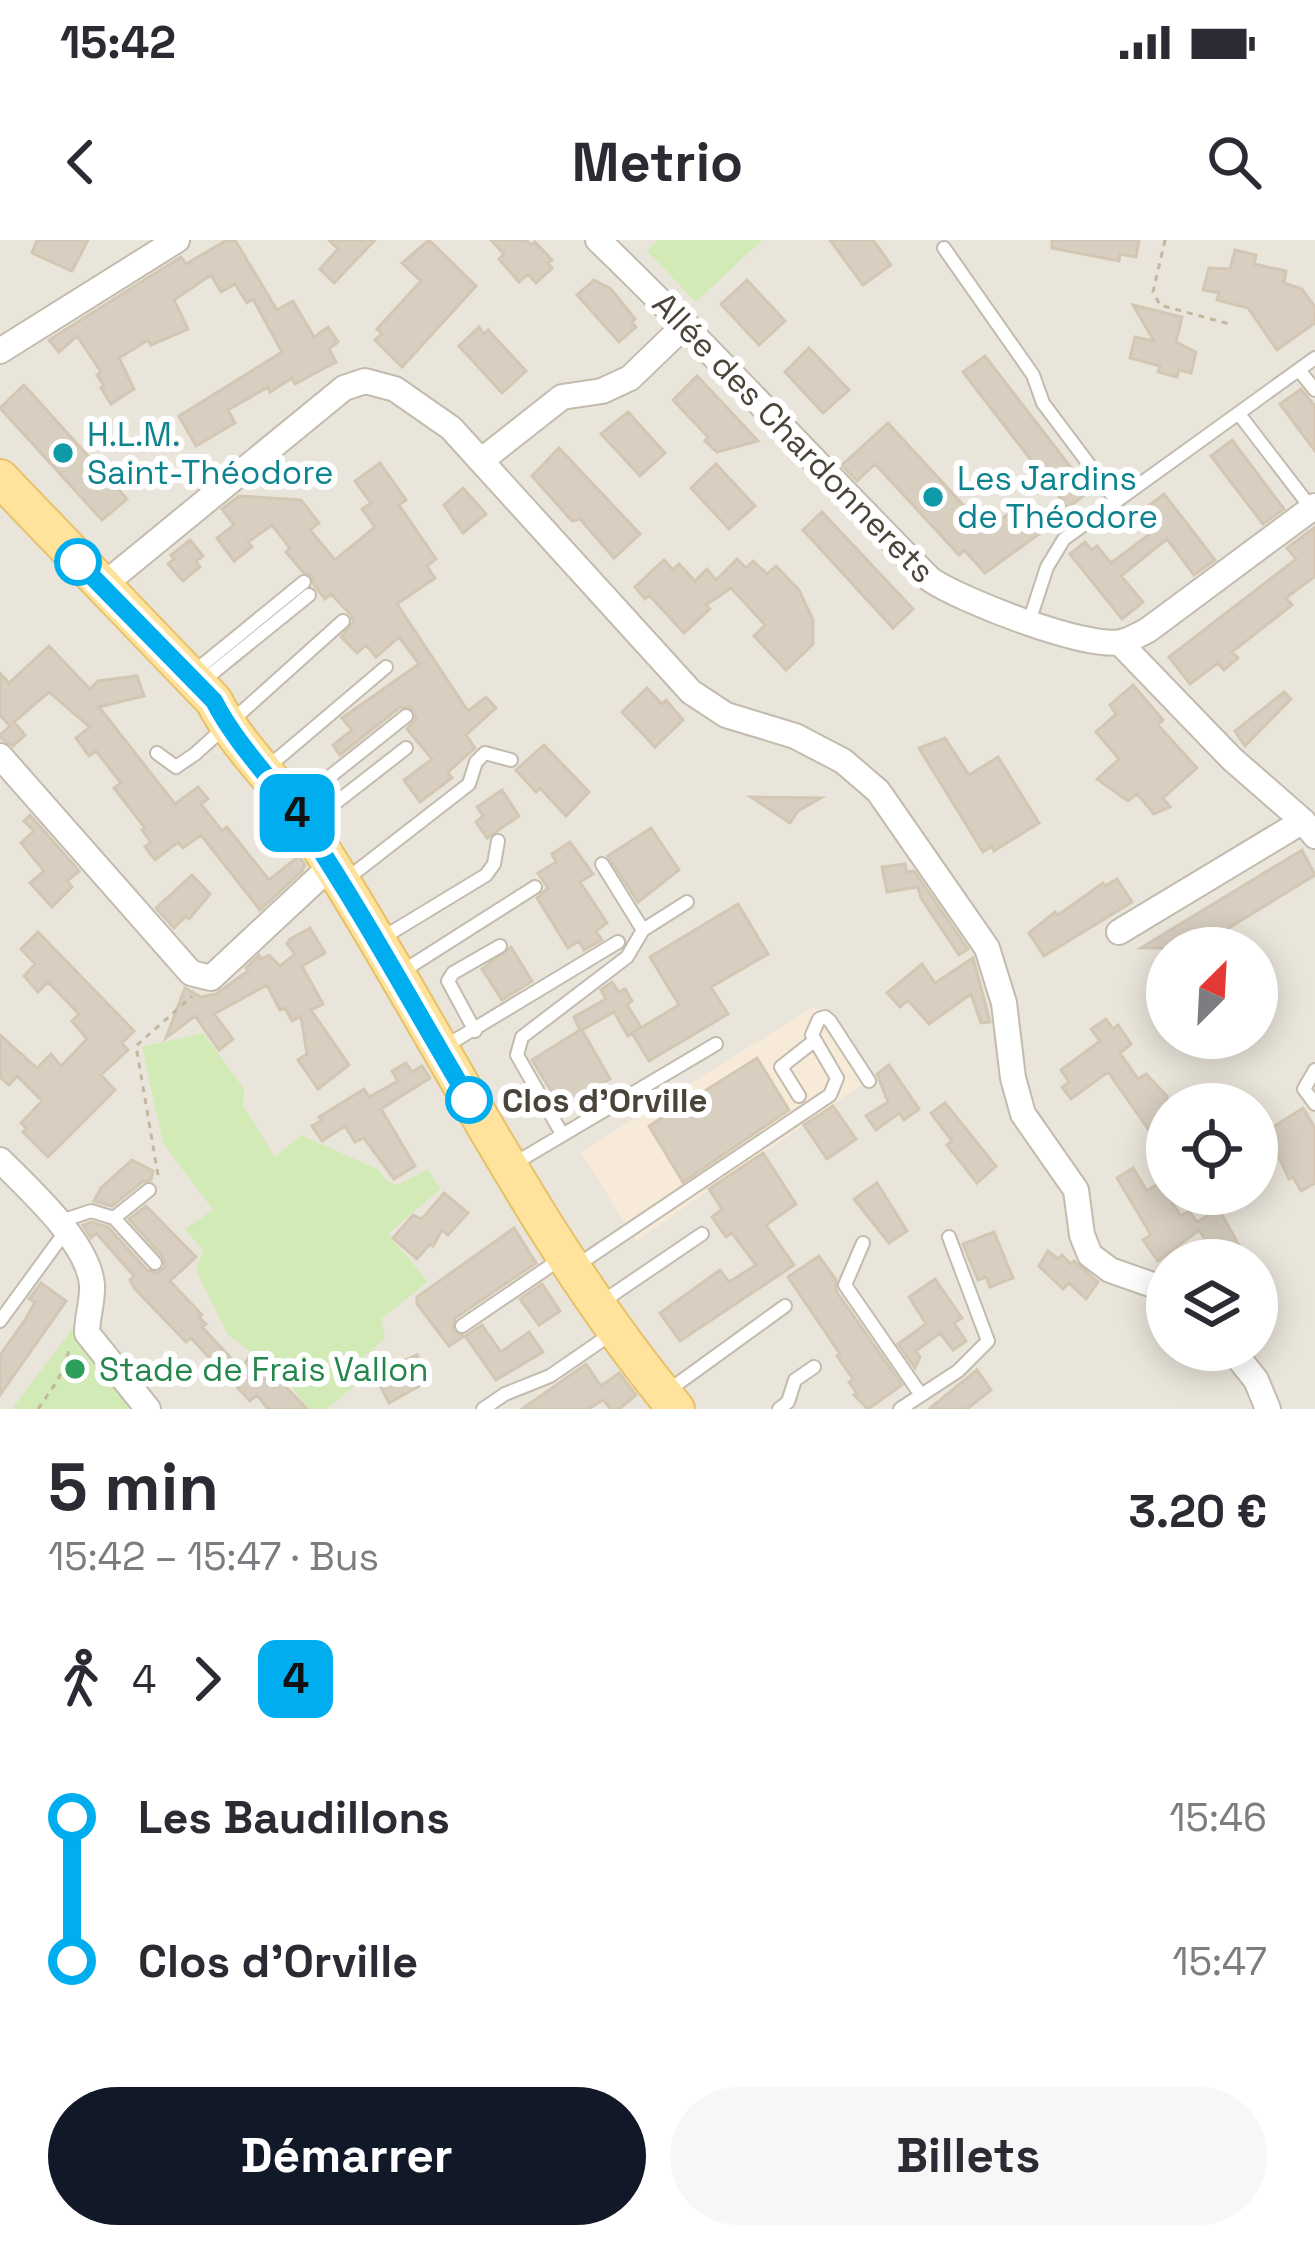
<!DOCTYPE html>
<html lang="fr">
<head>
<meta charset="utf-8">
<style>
  body { margin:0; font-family:"Space Grotesk",sans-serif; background:#f7f7f7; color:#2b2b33; height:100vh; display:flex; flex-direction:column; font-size:45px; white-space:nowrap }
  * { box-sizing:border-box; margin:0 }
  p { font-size:39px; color:#7c7c81 }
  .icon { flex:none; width:66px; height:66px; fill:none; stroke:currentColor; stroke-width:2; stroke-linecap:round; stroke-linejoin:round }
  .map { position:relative; height:1169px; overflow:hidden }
  .sheet { display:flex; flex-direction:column; background:#fff; flex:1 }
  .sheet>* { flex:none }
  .badge { padding:0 24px; border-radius:18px; font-size:42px; line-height:78px }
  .needle { width:78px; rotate:24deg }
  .buttons { position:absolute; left:1146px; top:687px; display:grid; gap:24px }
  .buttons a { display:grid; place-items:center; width:132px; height:132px; border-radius:50%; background:#fff; box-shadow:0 6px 30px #0003; font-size:60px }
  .map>.badge { position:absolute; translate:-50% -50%; box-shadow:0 0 0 6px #fff }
  .legs { display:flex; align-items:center; gap:18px; height:132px; padding:0 48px; font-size:39px }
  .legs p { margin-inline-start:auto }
  .summary { display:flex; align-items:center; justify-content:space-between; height:204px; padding:0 48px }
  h1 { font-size:66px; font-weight:800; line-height:90px }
  .action { display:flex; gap:24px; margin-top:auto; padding:24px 48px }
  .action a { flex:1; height:138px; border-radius:72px; background:#111827; color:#fff; font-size:48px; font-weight:800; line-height:138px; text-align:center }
  .action a+a { background:#f7f7f7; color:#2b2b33 }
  ul { padding:0 48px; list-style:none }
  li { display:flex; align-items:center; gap:42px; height:144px; font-size:45px }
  li i { display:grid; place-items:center; width:18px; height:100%; margin:0 15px; background:currentColor }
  li i::after { content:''; width:30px; height:30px; margin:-15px; border:9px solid; border-radius:50%; background:#fff }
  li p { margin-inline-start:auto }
  li:first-child i { background:linear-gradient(#0000 50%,currentColor 0) }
  li:last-child i { background:linear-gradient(currentColor 50%,#0000 0) }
  .status { display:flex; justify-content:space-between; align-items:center; height:84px; padding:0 60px; background:#fff; direction:ltr }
  .status svg { height:33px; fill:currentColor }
  header { display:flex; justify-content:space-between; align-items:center; height:156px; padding:0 48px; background:#fff; font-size:54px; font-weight:800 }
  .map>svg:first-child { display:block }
</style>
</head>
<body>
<div class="status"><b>15:42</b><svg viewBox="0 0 49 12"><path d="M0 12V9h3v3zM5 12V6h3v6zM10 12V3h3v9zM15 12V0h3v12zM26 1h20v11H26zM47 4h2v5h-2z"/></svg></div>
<header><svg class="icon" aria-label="back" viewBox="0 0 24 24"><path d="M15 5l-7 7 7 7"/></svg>Metrio<svg class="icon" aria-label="search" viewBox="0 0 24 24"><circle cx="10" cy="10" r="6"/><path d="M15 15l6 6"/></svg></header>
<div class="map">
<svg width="1315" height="1169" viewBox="0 0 1315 1169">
  <rect width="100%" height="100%" fill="#f6f3ec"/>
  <path fill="#eae5da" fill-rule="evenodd" d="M0,0H1315V1169H0ZM1167,708H1257V798H1167ZM1167,864H1257V954H1167ZM1167,1020H1257V1110H1167Z"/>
  <path fill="#f7ead8" d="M815,766L864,843L636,1001L581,912Z"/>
  <path fill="#d2eab5" d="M658,0H762L696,62L647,11Z
    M203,793L244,849L243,865L275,917L301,895L377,929L389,942L398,945L428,929L440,949L388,994L428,1042L381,1079L385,1098L356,1124L358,1143L326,1169H308L284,1137L228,1095L196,1031L203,1010L185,989L213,970L163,903L142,807Z
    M73,1088L140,1169H12Z"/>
  <path fill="#d8cfc1" stroke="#d3c7b4" stroke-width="3" d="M37,0H88L72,31L32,13Z
    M227,0H235L277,70L293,61L314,97L328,87L338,102L329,109L336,122L295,144L292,138L270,152L268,147L228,170L235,183L196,206L179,176L282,112L253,59L247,63L235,44L221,52L211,35L174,60L188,89L151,105L148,100L119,118L134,149L111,164L101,148L104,146L97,135L101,132L77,96L59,112L49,100L181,17L186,24Z
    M329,0H375L334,43L320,29L338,9Z
    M429,0L476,46L402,127L375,100L382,94L377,89L421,41L402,23Z
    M491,0H526L531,5L535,2L552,20L548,23L552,28L536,43L528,34L519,42L499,19L504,14Z
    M830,0H873L891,25L863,45Z
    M1052,0H1139L1136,17L1120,14L1119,21L1052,8Z
    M1235,10L1256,15L1254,24L1286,31L1284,43L1302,49L1315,67V83L1277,110L1248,68L1217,60L1219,53L1203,50L1209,28L1230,29Z
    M594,40L611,49L635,79L632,82L636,87L619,102L577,55Z
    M747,40L785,81L759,105L721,64Z
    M1133,65L1182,77L1176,102L1196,112L1191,133L1179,130L1177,137L1158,132L1160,126L1130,118L1135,97L1154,101Z
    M479,87L484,94L488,90L526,131L502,153L459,106Z
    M809,108L849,150L823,173L785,132Z
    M985,116L1089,251L1068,268L963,132Z
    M697,136L716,156L758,201L717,212L705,201L708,197L673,160Z
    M24,145L127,259L102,280L0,168Z
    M1301,149L1315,166V211L1280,164Z
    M628,172L665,213L640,236L601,194Z
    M888,183L986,290L1025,262L1046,289L985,333L964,310L959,315L875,224L857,241L842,225Z
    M1232,200L1284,269L1263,284L1211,216Z
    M559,208L640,294L614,318L580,279L572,281L532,236Z
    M380,223L406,260L399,265L436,319L427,326L435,338L397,364L468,471L486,457L496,468L466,495L475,508L448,532L452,538L420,562L404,540L432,519L407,489L416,479L411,467L399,468L340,515L333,505L352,490L342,478L419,424L399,397L376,417L366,405L357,413L341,397L354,382L351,375L331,354L325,359L314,345L311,335L303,332L286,312L290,308L272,285L248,302L252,307L234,321L217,298L234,285L222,269L239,256L301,260L319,283L310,290L335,320L375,287L362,269L371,263L355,241Z
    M716,224L755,266L729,289L691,248Z
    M463,248L486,274L463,293L444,265Z
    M1164,254L1215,320L1194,335L1167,299L1121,336L1143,362L1122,379L1070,314L1085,302L1092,310L1097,306L1111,323L1158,288L1144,269Z
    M822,272L913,369L893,388L803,290Z
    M1315,287V336L1286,358L1292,365L1232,412L1238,418L1224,430L1218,423L1190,444L1169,417L1296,319L1287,308Z
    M190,300L203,316L196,321L200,327L183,341L168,324L174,319L171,315Z
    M737,319L746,328L753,321L767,334L776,326L799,350L813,380V404L786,430L754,396L765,385L731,348L706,365L710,369L684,393L649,355L645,359L635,347L664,320L673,330L679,324L695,341L707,329L716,340Z
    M49,406L90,449L98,441L137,436L144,456L99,467L175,564L198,547L208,559L201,564L222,591L227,587L269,640L299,616L305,625L302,631L260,670L201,595L183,608L178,602L155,620L145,607L151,602L142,590L145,588L114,548L121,543L96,511L89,516L76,498L90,487L49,452L14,482L25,495L13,506L3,500L0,495L10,486L0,475V433L9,443Z
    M1133,445L1163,480L1158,485L1197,528L1163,558L1170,567L1154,574L1137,554L1128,561L1097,539L1119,519L1096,492L1116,474L1110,465Z
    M647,448L662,464L666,460L683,480L655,507L622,472Z
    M1284,452L1291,459L1245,506L1235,491Z
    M945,498L969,535L998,517L1039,583L994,611L992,606L983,612L919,508Z
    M544,505L589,552L566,576L540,548L536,552L516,530Z
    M502,550L519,576L487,598L476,582L483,576L477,567Z
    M751,557L821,558L798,571L790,583Z
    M30,575L79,631L67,641L72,647L52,667L30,643L44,631L21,603L34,591L24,581Z
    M651,588L679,630L638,662L608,616Z
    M570,602L593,634L580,642L607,683L596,691L602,700L584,710L579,701L568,708L537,658L548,648L538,633L556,622L552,614Z
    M1302,610L1315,635L1196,708H1141Z
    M905,624L907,632L914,631L968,709L959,715L921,658L918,647L887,652L882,627Z
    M192,635L210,654L189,679L186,676L174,688L156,668Z
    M1117,639L1132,662L1044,716L1029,693L1055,672L1058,675L1103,643L1105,646Z
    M738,664L768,714L711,747L728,774L649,821L632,793L679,765L650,717Z
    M310,688L325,713L302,726L323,764L311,770L349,825L318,849L298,820L307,814L301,776L292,781L285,768L280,770L267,745L214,774L233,799L219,810L195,776L166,798L185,748L201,757L216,754L248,731L246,728L259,715L261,719L269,715L280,726L295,714L287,704L290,699Z
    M38,692L134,791L122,803L128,810L101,835L115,850L48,917L23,892L27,889L21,883L42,861L17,836L9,845L0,837V795L37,828L51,814L61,826L87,799L72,781L79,774L48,742L38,752L24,736L35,724L21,709Z
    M511,707L532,741L502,760L482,729Z
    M973,718L990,782L981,783L971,754L929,784L908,760L900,767L887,753L922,724L935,743Z
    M612,742L619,752L625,749L632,761L627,765L641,787L628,796L614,772L582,790L610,839L561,867L532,820L580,790L574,777L606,759L601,750Z
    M1106,779L1113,789L1118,785L1131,804L1120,813L1138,839L1146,834L1167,856V886L1153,896L1108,832L1071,859L1062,847L1069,842L1061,830L1100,801L1091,789Z
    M757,818L789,870L683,942L649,886Z
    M406,823L412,832L422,826L430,838L381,869L415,926L394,939L364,898L355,902L345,886L322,901L312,886L322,880L319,877L364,849L369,857L398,841L392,831Z
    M889,825L919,869L904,880L899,873L876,890L866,876L888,862L877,834Z
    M945,863L996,926L977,943L947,905L952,901L931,873Z
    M833,866L856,899L827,919L804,885Z
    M1303,868L1315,888V943L1301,951L1293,937L1289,939L1267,891Z
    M763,913L796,964L766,985L794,1025L680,1101L660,1073L720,1030L729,1042L756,1025L732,993L726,997L712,977L722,969L709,949Z
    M132,920L153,931L151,940L142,942L112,966L94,961L101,948Z
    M1133,928L1147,951L1159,943L1181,976L1189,971L1197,982L1219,969L1247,1020H1219L1199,990L1158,1021L1143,1000L1151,995L1117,938Z
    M877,943L907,991L889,1003L854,959Z
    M444,953L468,973L448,995L442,990L433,1006L430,1004L417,1019L393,998L413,975L422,979Z
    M146,966L196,1017L170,1041L202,1075L199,1078L206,1084L202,1087L241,1129L248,1119L274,1148L280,1141L307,1169H268L257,1155L250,1161L191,1098L186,1102L135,1049L130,1040L134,1036L96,993L91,998L83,985L91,982L108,987L147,1030L158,1033L165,1027L163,1017L129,979Z
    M514,988L536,1023L455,1078L453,1091L464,1096L449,1106L417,1064V1057Z
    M994,992L1013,1038L990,1047L986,1037L978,1040L963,1004Z
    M1048,1011L1058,1019L1062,1015L1071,1024L1074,1021L1098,1042L1086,1059L1069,1043L1063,1049L1039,1026Z
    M819,1016L836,1040V1051L902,1145L868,1169L854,1155L857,1153L849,1142L853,1139L837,1116L840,1114L788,1037Z
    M935,1039L962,1078L954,1083L966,1101L953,1110L940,1093L916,1111L920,1117L915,1128L898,1104L926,1084L909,1057Z
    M41,1043L66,1061L0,1155V1115L25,1080L35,1062L29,1059Z
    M542,1044L560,1071L539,1085L520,1059Z
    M482,1085L501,1112L529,1092L543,1112L496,1140L465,1096Z
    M417,1115L430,1140L389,1163L374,1134Z
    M586,1124L601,1146L619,1133L636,1155L619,1169H611L603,1160L588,1169H522Z
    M977,1130L991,1150L967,1169H929Z"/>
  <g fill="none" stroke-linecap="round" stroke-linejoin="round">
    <defs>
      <path id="service" d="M944,8L1033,135L1043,163L1115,259
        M1299,130L1315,150
        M1239,174L1311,268
        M1029,382L1047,327L1064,299L1315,118
        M195,431L304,342
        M204,440L309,355
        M157,513L176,527L195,514L343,381
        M269,526L386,427
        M298,562L406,476
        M311,582L406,508
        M602,624L643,690
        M348,638L469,544L476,522L485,513L511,520
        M379,700L486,635L494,624L498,601
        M403,731L535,647
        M475,791L448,741L453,733L500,706
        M444,807L618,702
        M1315,830L1304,849L1315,864
        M799,856L781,827L814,801
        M562,894L517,815L522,797L627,717L643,690L687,662
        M510,926L716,804
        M114,978L155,1023
        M61,981L91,971L114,978L149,950
        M863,1003L845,1045L921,1155
        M579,1024L830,855L837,838L812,795L819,779L825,777L830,781L869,841
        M599,1064L702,994
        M0,1081L65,992
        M462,1086L559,1020
        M669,1150L785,1066
        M483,1169L505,1154L550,1136L614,1092
        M779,1169L788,1162L795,1140L814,1127
        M900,1169L958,1131L988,1101L949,997"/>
      <path id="minor" d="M598,0C713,110 819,228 931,340C963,361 1085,409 1121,402C1130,400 1140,394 1148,390L1315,266
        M0,111L177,0
        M482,220L562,157L602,151L630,138L686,84
        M101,347L344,148L365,141L395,149L451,188L691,452L726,475L795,496L843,521L878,551L987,708L1004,763L1013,838L1023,874L1076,950L1082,995L1090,1015L1110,1030L1167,1050
        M1120,403L1232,519L1303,581L1315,596
        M0,516L191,733L211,738L331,626
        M1119,692L1303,581
        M0,920C29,949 89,1003 92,1045C93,1061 87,1077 87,1093L148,1169
        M1232,1110L1256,1140L1268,1169"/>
      <path id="primary" d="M0,238L214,461C233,499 264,529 290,563C310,590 328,619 345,647C453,822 544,1010 676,1169"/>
    </defs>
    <use href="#service" stroke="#c2bbae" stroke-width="16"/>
    <use href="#minor" stroke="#c2bbae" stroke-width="28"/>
    <use href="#primary" stroke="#e6c16a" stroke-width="40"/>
    <path stroke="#c4b79f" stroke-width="3" stroke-dasharray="6 6" stroke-linecap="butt" d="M1165,0L1153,52L1160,65L1233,85
      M158,935L136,806L192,756
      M38,1169L58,1140L71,1106"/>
    <use href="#service" stroke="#fff" stroke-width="12"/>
    <use href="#minor" stroke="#fff" stroke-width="24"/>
    <use href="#primary" stroke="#ffe39c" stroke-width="36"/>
  </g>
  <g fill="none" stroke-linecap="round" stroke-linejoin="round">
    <defs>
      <path id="line-1" d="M78,322L214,461C238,508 278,545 307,589C365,677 415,769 469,860"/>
    </defs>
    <use href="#line-1" stroke="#fff" stroke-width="27"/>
    <use href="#line-1" stroke="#00adee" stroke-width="18"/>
  </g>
  <g fill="#0f9aa8" stroke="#fff" stroke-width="4.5">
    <circle cx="63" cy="213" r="12"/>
    <circle cx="933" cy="257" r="12"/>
  </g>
  <g fill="#fff" stroke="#00adee" stroke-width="6">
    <circle cx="78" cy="322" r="21"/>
    <circle cx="469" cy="860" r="21"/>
  </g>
  <circle fill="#2e9e5b" stroke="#fff" stroke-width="4.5" cx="75" cy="1129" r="12"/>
  <g text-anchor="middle" stroke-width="12" stroke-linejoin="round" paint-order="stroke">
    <g font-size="33" fill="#0d838f" stroke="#fff" text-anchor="start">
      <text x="87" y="206">H.L.M.<tspan x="87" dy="38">Saint-Théodore</tspan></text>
      <text x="957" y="250">Les Jardins<tspan x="957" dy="38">de Théodore</tspan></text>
    </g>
    <g font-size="33" fill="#4b4439" stroke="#fff">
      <text transform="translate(794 197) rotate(46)" y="12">Allée des Chardonnerets</text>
    </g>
    <g font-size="33" font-weight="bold" fill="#4b4439" stroke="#fff" text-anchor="start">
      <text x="502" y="872">Clos d'Orville</text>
    </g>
    <g font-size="33" fill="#27864d" stroke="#fff" text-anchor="start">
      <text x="99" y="1141">Stade de Frais Vallon</text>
    </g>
  </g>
</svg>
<div class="buttons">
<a><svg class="needle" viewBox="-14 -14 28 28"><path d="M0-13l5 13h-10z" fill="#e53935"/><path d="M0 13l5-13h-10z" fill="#7c7c81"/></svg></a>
<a><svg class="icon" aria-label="locate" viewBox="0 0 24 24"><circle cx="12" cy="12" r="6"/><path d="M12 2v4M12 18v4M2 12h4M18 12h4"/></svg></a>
<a><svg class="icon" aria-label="layers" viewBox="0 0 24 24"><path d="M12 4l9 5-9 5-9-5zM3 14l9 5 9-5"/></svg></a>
</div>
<b class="badge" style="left:297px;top:573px;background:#00adee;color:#111">4</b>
</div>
<section class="sheet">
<div class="summary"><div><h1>5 min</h1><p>15:42 – 15:47 · Bus</p></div><b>3.20 €</b></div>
<div class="legs"><svg class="icon" aria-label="walk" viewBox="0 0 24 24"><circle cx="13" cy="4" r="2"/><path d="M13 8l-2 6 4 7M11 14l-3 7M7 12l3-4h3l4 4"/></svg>4<svg class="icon" aria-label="forward" viewBox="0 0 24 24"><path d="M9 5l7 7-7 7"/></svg><b class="badge" style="background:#00adee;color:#111">4</b></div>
<ul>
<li><i style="color:#00adee"></i><b>Les Baudillons</b><p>15:46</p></li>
<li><i style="color:#00adee"></i><b>Clos d'Orville</b><p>15:47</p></li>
</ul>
<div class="action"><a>Démarrer</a><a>Billets</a></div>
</section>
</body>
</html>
